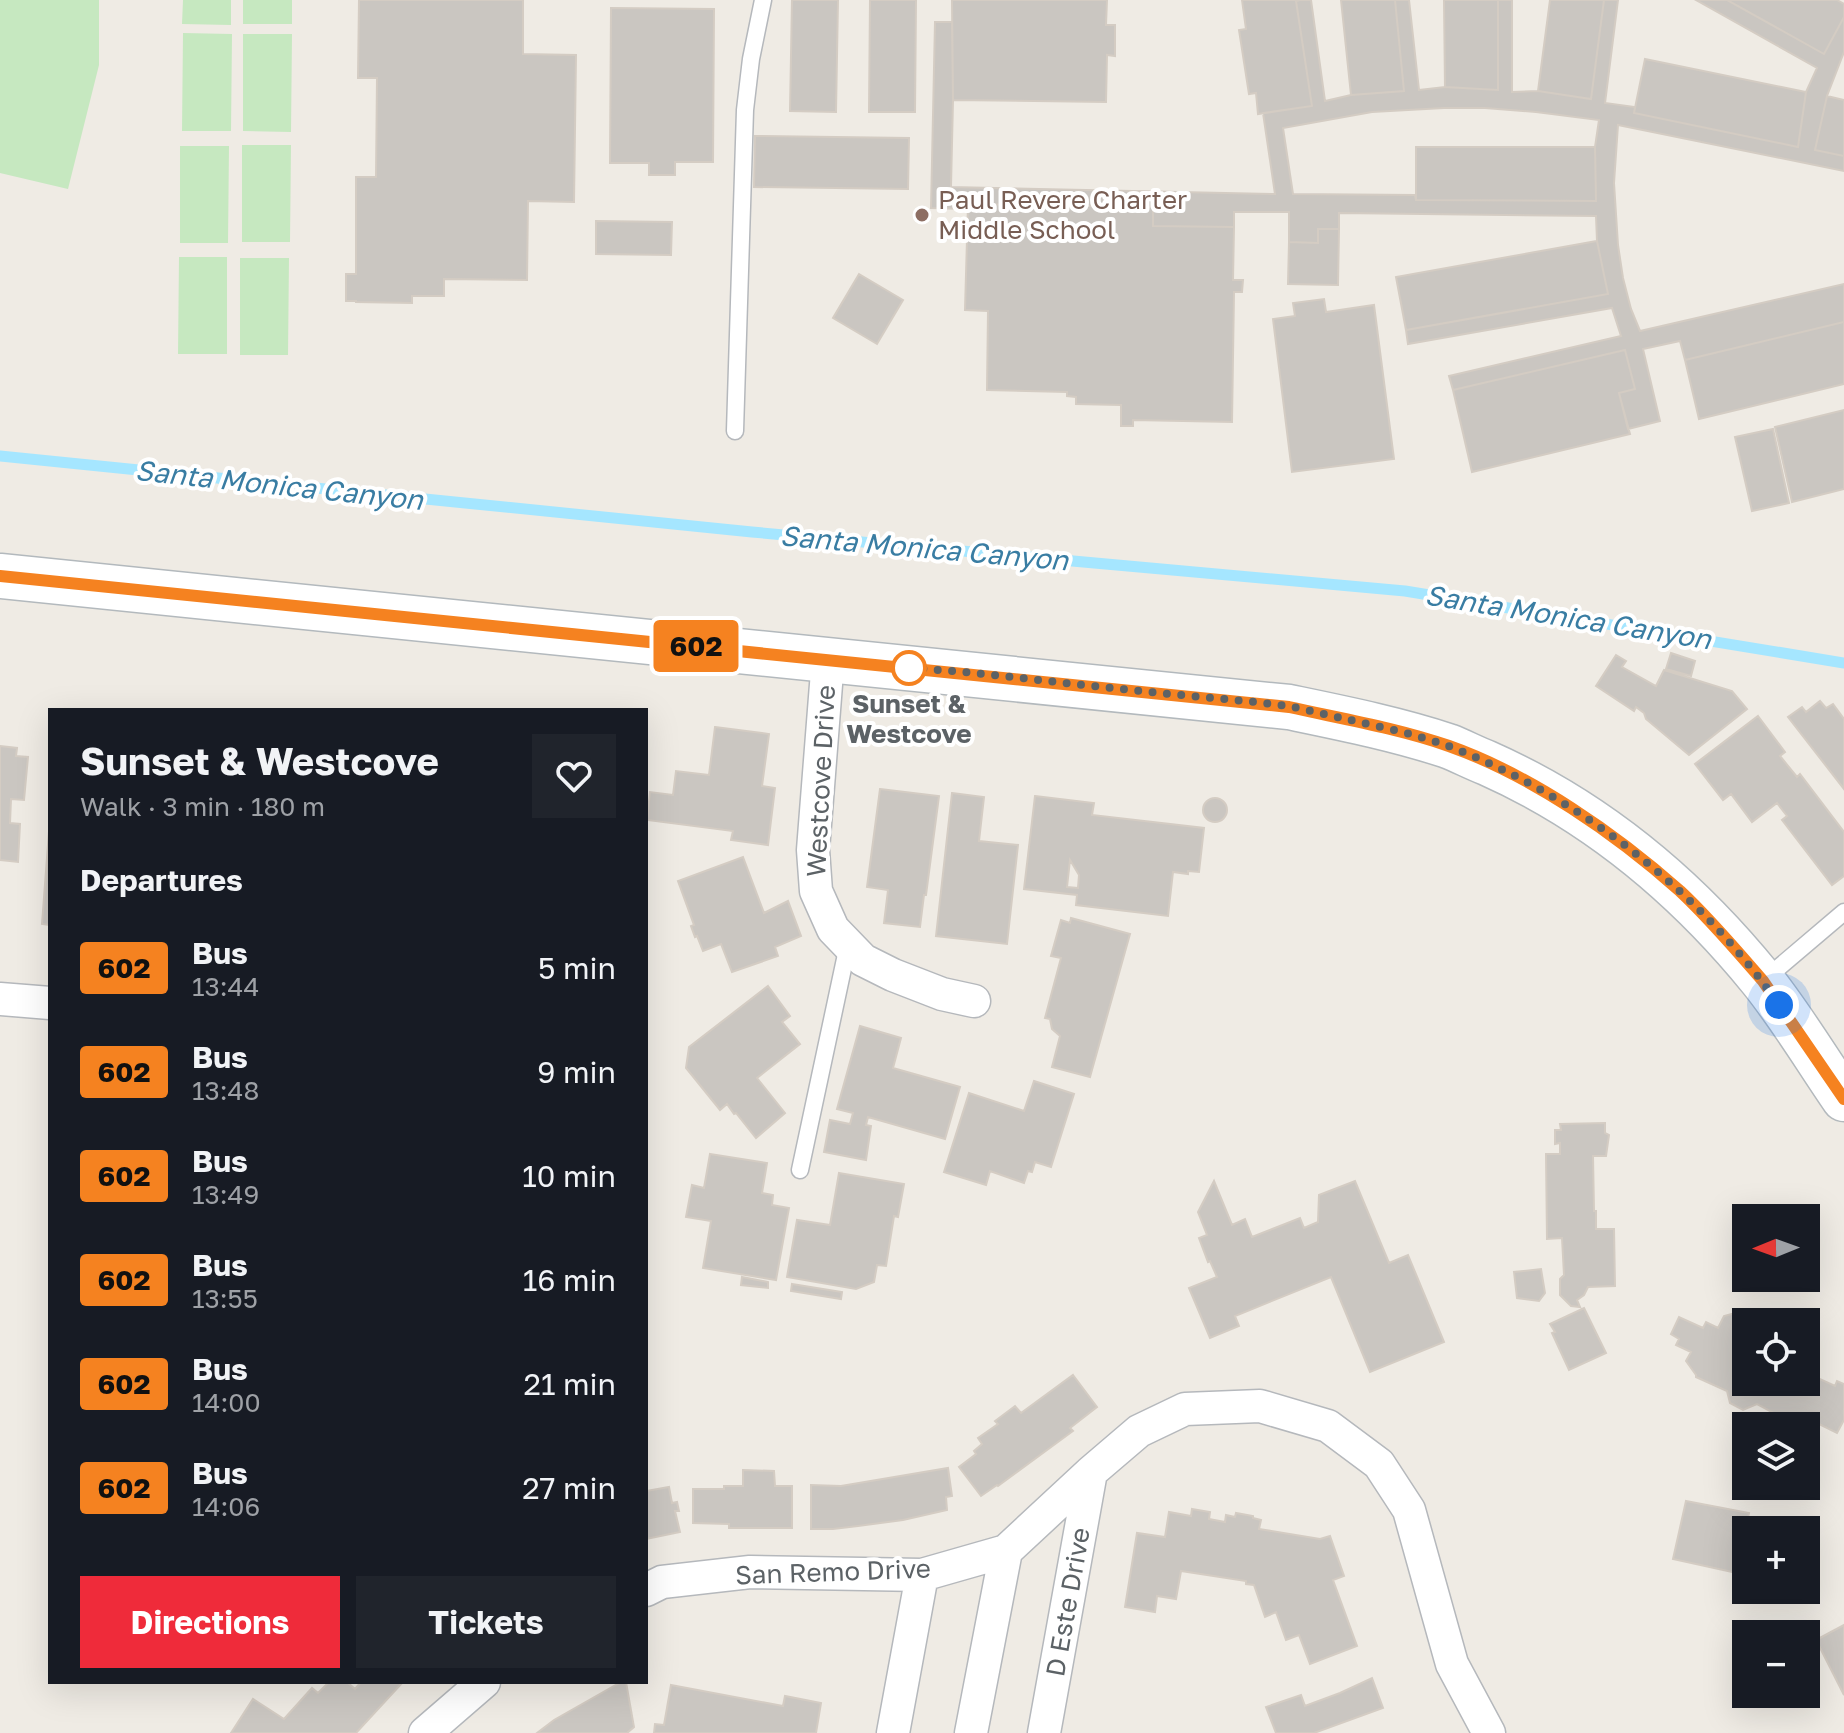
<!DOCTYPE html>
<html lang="en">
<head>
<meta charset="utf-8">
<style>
  body { margin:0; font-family:"Golos Text",sans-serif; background:#20242c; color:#f1f3f6; height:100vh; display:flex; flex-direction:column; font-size:30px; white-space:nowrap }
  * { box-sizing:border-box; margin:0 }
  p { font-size:26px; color:#9ea1a6 }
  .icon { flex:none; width:44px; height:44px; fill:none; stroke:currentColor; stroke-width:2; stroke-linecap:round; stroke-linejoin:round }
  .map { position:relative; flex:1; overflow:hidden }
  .details { position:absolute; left:48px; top:708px; width:600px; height:976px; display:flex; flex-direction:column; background:#171b24; border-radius:0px; box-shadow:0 8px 32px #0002 }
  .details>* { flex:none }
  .badge { padding:0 16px; border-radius:6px; font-size:28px; line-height:52px }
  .needle { width:52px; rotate:269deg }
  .fabs { position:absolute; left:1732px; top:1204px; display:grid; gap:16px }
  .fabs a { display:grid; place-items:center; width:88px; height:88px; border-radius:0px; background:#171b24; box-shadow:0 8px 32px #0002; font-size:40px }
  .you { position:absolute; width:40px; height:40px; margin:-20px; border:6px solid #fff; border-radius:50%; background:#1a73e8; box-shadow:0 0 0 12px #1a73e833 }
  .map>.badge { position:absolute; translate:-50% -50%; box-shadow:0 0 0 4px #fff }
  h2 { padding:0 32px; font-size:30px; line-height:72px }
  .round { display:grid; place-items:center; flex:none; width:84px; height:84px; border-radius:0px; background:#20242c }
  .summary { display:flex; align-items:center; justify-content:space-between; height:136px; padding:0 32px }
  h1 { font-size:38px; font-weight:700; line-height:60px }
  .button { display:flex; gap:16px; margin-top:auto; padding:16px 32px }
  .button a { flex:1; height:92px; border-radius:0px; background:#ef2b3a; color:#fff; font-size:32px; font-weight:700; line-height:92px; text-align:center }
  .button a+a { background:#20242c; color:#f1f3f6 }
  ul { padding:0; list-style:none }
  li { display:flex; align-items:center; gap:24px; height:104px; padding:0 32px }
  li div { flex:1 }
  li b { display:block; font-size:30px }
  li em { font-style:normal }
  li .badge { min-width:88px; font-weight:700; text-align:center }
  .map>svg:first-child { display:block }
</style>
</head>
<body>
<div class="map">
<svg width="1844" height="1733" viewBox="0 0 1844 1733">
  <rect width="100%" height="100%" fill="#efebe4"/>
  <path fill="#c6e8c0" d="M0,0H99V65L68,189L0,173Z
    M183,0H231V25L182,24Z
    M243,0H292V24H243Z
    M183,33L232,34L231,131H182Z
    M243,34H292L291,132L243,131Z
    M242,145H291L290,242H242Z
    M180,146H229L228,243H180Z
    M179,257H227V354H178Z
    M240,258H289L288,355H240Z"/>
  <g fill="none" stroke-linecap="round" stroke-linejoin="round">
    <path stroke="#a5e6ff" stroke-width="11" d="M0,456L752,532L1405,591L1844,663"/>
  </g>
  <path fill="#cac6c1" stroke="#d4ccc3" stroke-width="2" fill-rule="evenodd" d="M359,0H523V54L576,55L574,202L528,201L527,280L444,279V296H412V303L356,302V301H346V274H356V177H376L377,78H358Z
    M792,0H838L836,112L790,111Z
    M870,0H916L915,112H869Z
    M952,0H1107L1106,25H1115V56L1107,55L1106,102L953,100Z
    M1242,0H1300L1296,1L1312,106L1258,114L1256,93L1249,94L1239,30L1246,29Z
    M1300,0H1311L1325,101L1351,95L1404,91L1395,0H1409L1419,90L1445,87L1498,90V0H1512V92L1538,91L1591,99L1604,0H1618L1605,103L1635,107L1634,113L1798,147L1806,92L1817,68L1696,0H1727L1824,54L1844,17V52L1827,96L1815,150L1844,156V171L1618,125L1614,183L1618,245L1623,278L1631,309L1640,331L1844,284V322L1685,360L1680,341L1643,349L1660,421L1628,429L1619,393L1635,389L1625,350L1453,390L1449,376L1621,336L1612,308L1408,344L1406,330L1608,294L1597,241L1596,216L1339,213V229H1318V243L1289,242V212H1234V227L1153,226V207L968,204L967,209L931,208L935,22H952L953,100L951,187L1275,194L1263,113L1312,106L1296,1ZM1444,108H1485L1536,112L1599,120L1595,147L1596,201L1416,200L1415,195L1293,194L1283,128L1372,112Z
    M1341,0H1395L1404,91L1351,95Z
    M1444,0H1498V90L1445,87Z
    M1550,0H1604L1591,99L1538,91Z
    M1727,0H1837L1844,4V17L1824,54Z
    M611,8L714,9L713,162H675V175H649V163H610Z
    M1645,59L1806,92L1798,147L1634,113Z
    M1827,96L1844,100V156L1815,150Z
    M755,136L909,138L908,189L754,187Z
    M1416,147H1595L1596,201L1416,200Z
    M968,204L1153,207V226L1234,227L1233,280H1243L1242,292H1234L1232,422L1133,420V426H1121V405L1076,404V397L1067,396V392L987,390L988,311L965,310Z
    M596,221L672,222L671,255L596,254Z
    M1318,229H1339L1338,285L1288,284L1289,242L1318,243Z
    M1597,241L1608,294L1406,330L1396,277Z
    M859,274L903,300L877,344L833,318Z
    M1324,299L1326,312L1374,305L1394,459L1292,472L1273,319L1295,316L1293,303Z
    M1844,322V384L1699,419L1685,360Z
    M1625,350L1635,389L1619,393L1630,434L1472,472L1453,390Z
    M1844,410V489L1792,502L1775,427Z
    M1773,429L1789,503L1752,511L1735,437Z
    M1671,653L1695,661L1691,676L1666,669Z
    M1616,655L1626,661L1622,667L1656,686L1664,670L1732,691L1747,709L1689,755L1646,719L1644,713L1636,707L1634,711L1596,686Z
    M1820,701L1826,708L1833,704L1844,719V789L1788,717L1802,707L1806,712Z
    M1758,716L1785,752L1780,756L1797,777L1800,774L1844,832V876L1832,885L1782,820L1787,816L1777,803L1752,822L1731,794L1723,800L1695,764Z
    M715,727L769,734L762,786L775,788L768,845L731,840L733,831L647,820L650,792L673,795L676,771L709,775Z
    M0,746L17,748L16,756L28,757L24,800L11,799L10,823L20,824L18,862L0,860Z
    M880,789L939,796L926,895H924L920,927L884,923L888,890L867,887Z
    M952,793L984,797L979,841L1018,845L1007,944L936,936Z
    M1035,796L1094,803L1092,815L1204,828L1199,872L1188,871V874L1173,872L1168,916L1076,905L1077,895L1024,889ZM1070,860L1079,875L1078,888L1067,887Z
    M1203 810a12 12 0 1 1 24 0a12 12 0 1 1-24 0Z
    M50,818V925L42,924Z
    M743,857L764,913L788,901L801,936L775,947L778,956L732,972L721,944L703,951L697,936L695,937L691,926L694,925L678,881Z
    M1071,918L1130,934L1090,1077L1052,1067L1060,1036L1052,1029L1050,1019L1045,1018L1061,958L1051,956L1061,920L1070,923Z
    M768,986L790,1016L782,1022L800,1044L757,1078L785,1113L756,1138L736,1113L734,1114L727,1104L720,1110L686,1068L689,1047Z
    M860,1026L901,1038L893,1068L960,1087L945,1139L868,1117L866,1125L871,1126L866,1160L824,1152L830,1120L850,1124L853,1113L837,1109Z
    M1034,1081L1074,1094L1051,1167L1035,1162L1032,1172L1028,1171L1024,1183L990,1171L986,1185L944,1172L969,1093L1024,1111Z
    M1605,1123V1133L1609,1135L1606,1156H1593L1594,1211H1596V1229H1614L1615,1286L1588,1287L1584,1295L1577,1300L1580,1307L1571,1306L1560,1295V1279L1564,1275L1562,1238L1547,1239L1546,1154H1560V1143L1555,1144V1130H1561L1560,1124Z
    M710,1154L767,1163L762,1193L773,1195L772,1205L789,1208L776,1280L703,1268L711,1221L686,1217L692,1185L704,1188Z
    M839,1173L904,1184L898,1217L894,1216L886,1266L877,1265L874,1282L856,1289L787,1277L797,1220L830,1225Z
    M1214,1181L1232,1225L1245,1219L1252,1237L1300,1218L1304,1228L1318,1222L1319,1195L1355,1181L1389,1263L1408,1255L1444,1342L1370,1372L1331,1277L1235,1316L1239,1326L1210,1338L1189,1288L1217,1277L1210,1261L1208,1262L1199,1238L1207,1235L1198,1212Z
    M1541,1269L1545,1293L1539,1301L1517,1298L1514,1272Z
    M742,1277L768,1282V1288L741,1285Z
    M792,1284L842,1292L841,1299L791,1291Z
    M1584,1308L1606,1353L1569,1370L1552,1333L1555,1332L1550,1324Z
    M1735,1313L1742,1317L1738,1325L1746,1329V1382H1806V1361L1808,1363L1807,1366L1813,1376L1835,1386L1837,1381L1844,1384V1420L1837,1433L1807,1418L1805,1422L1786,1413L1783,1418L1757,1404L1743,1410L1730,1403L1727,1391L1696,1377V1375L1686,1361L1691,1352L1676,1345L1679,1339L1671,1334L1679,1317L1703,1328L1706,1322L1718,1328L1724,1316Z
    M1073,1375L1097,1407L1070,1428L1073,1431L998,1486L997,1485L981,1496L959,1467L976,1454L974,1451L982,1444L978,1438L998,1424L995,1421L1015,1406L1021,1413Z
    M948,1468L952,1496L946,1497L947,1510L903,1520L858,1526L833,1529H811V1485L841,1486Z
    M743,1470L774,1471L775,1486H792V1528H729V1524L693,1523V1489H724V1486H743Z
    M669,1487L672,1503L677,1502L679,1511H675L680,1532L646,1539V1491Z
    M1686,1501L1749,1513L1737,1573L1673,1559Z
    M1192,1509L1210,1512L1209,1519L1225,1522L1226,1515L1235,1517L1236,1513L1253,1516V1518L1261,1520L1259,1529L1320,1539L1330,1536L1344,1576L1333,1580L1357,1646L1310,1664L1299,1635L1286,1640L1276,1612L1265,1617L1254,1585L1246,1584V1581L1181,1571L1176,1599L1157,1596L1155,1612L1125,1607L1137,1533L1165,1537L1169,1512L1191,1516Z
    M1844,1625V1695L1816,1640Z
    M1372,1678L1383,1708L1314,1733H1276L1266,1707L1301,1695L1305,1706L1340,1693Z
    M329,1682H347L355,1689L361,1682H403L356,1733H231L253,1699L284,1719L312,1688L318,1693Z
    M621,1682H626L634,1727L627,1733H537L554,1720Z
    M671,1685L783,1706L785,1696L821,1703L816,1733H654L655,1724L664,1725Z"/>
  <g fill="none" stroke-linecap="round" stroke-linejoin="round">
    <defs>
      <path id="service" d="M735,431L745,110L751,59L763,0
        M1764,980L1844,912
        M800,1170L848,945"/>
      <path id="minor" d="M828,659L813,850L816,891L833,929L863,960L893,975L942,994L974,1001
        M0,999L50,1003
        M646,1590L662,1582L750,1572L922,1575L1006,1551L1091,1472L1139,1431L1185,1409L1260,1406L1328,1426L1379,1464L1409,1510L1452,1664L1489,1733
        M425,1733L484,1682
        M893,1733L922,1575
        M971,1733L1006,1551
        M1044,1733L1091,1472"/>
      <path id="secondary" d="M0,576L1289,707C1342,718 1397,729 1448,746C1461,751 1474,758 1487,763C1595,811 1687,888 1761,979C1791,1016 1817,1060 1844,1099"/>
    </defs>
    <use href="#service" stroke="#b5b8bc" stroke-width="19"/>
    <use href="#minor" stroke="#b5b8bc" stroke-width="35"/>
    <use href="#secondary" stroke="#b3b9bd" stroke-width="47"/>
    <use href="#service" stroke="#fff" stroke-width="16"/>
    <use href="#minor" stroke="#fff" stroke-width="32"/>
    <use href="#secondary" stroke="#fff" stroke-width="44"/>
  </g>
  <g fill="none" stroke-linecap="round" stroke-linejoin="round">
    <defs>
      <path id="line" d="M0,576L1289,707C1343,719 1397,728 1449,746C1531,775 1616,834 1680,891C1710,919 1736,950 1763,981L1844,1099"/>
    </defs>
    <use href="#line" stroke="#fff" stroke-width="18"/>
    <use href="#line" stroke="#f58220" stroke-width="12"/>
    <path stroke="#5c6266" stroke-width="8" stroke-dasharray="0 14.4" d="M909,668C983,672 1057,683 1131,690C1183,696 1236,699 1287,706C1305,709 1323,714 1341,718C1377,726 1416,734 1451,747C1581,798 1700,891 1779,1005"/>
  </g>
  <circle fill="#8d6e63" stroke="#fff" stroke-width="3" cx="922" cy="215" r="8"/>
  <circle fill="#fff" stroke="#f58220" stroke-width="4" cx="909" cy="668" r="16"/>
  <g text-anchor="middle" stroke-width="8" stroke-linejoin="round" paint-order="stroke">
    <g font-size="26" fill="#785e54" stroke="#fff" text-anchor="start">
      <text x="938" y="209">Paul Revere Charter<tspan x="938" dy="30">Middle School</tspan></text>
    </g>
    <g font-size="26" font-weight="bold" fill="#5c6266" stroke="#fff">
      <text x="909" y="713">Sunset &amp;<tspan x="909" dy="30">Westcove</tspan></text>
    </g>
    <g font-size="26" fill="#5c6266" stroke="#fff">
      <text transform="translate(821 781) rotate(-87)" y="9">Westcove Drive</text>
      <text transform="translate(833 1572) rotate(-2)" y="9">San Remo Drive</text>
      <text transform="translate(1068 1602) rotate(-80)" y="9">D Este Drive</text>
    </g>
    <g font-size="28" font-style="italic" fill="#397da3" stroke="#fff">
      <text transform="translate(279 485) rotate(6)" y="10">Santa Monica Canyon</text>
      <text transform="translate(924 548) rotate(5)" y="10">Santa Monica Canyon</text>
      <text transform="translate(1568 617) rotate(9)" y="10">Santa Monica Canyon</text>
    </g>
  </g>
</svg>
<div class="fabs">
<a><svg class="needle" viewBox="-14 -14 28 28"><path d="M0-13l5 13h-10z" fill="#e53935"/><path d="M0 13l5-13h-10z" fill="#9ea1a6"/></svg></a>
<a><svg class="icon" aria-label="locate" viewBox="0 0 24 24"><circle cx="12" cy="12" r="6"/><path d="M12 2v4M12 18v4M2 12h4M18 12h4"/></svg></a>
<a><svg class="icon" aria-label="layers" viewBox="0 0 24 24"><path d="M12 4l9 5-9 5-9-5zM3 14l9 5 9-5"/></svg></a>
<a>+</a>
<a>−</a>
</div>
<div class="you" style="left:1779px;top:1005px"></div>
<b class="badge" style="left:696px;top:646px;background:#f58220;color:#111">602</b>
<section class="details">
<div class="summary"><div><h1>Sunset &amp; Westcove</h1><p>Walk · 3 min · 180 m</p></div><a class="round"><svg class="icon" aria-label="heart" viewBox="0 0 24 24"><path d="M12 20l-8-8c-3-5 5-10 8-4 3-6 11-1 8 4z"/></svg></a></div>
<h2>Departures</h2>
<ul>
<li><span class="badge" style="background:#f58220;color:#111">602</span><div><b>Bus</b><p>13:44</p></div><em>5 min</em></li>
<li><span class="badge" style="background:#f58220;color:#111">602</span><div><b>Bus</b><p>13:48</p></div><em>9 min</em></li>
<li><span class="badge" style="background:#f58220;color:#111">602</span><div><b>Bus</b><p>13:49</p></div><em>10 min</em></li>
<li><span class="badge" style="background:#f58220;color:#111">602</span><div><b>Bus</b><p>13:55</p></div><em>16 min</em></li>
<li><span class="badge" style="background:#f58220;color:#111">602</span><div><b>Bus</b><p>14:00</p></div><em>21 min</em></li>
<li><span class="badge" style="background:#f58220;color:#111">602</span><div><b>Bus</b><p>14:06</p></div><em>27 min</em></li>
</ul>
<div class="button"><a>Directions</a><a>Tickets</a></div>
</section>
</div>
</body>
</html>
